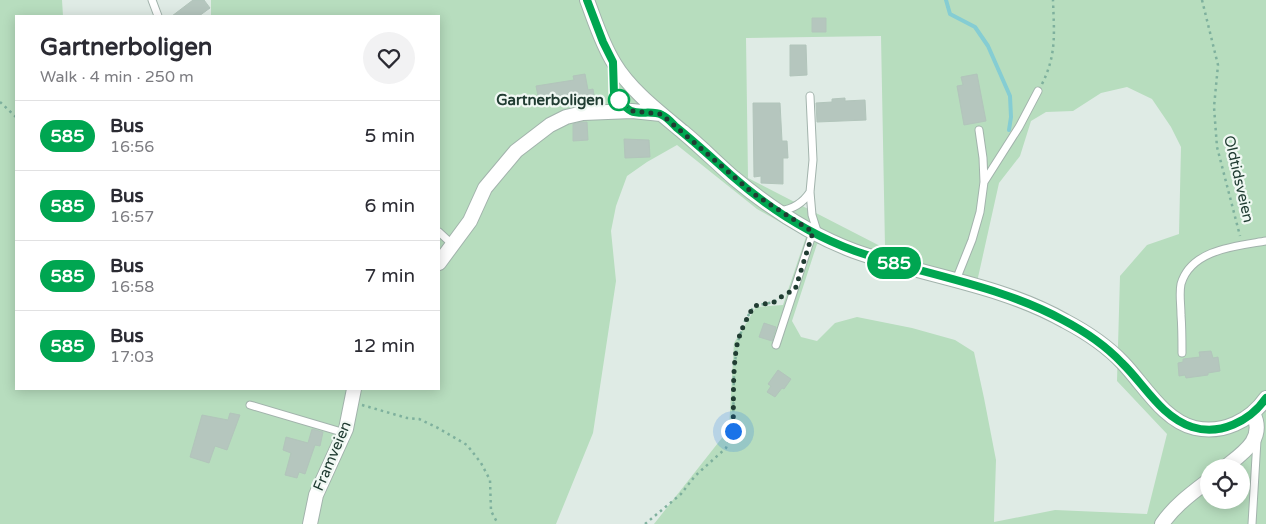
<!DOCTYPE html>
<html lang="en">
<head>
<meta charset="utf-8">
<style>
  body { margin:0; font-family:"Varela Round",sans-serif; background:#f2f2f3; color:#2b2b33; height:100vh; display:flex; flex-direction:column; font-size:19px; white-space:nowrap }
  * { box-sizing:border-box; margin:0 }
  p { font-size:16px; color:#7c7c81 }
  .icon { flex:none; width:28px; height:28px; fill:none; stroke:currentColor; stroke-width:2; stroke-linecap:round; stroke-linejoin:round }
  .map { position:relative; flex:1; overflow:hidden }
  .panel { position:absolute; left:15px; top:15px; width:425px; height:375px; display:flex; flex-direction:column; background:#fff; border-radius:0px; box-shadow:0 2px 12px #0003 }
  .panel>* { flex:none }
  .badge { padding:0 10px; border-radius:16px; font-size:18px; line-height:32px }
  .tools { position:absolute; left:1200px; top:459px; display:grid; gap:10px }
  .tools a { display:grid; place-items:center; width:50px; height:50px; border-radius:50%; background:#fff; box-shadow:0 2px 12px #0003; font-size:25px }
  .you { position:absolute; width:25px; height:25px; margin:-12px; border:4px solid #fff; border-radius:50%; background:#1a73e8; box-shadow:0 0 0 8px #1a73e833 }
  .map>.badge { position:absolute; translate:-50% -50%; box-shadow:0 0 0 2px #fff }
  .round { display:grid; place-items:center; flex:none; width:52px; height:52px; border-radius:26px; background:#f2f2f3 }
  .overview { display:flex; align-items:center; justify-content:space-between; height:85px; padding:0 25px }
  h1 { font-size:24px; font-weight:700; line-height:38px }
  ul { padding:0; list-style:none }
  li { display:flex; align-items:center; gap:15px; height:70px; padding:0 25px; border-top:1px solid #e1e1e2 }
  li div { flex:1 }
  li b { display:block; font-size:19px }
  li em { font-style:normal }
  li .badge { min-width:55px; font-weight:700; text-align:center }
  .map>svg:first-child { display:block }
</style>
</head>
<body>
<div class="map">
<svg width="1266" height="524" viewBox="0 0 1266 524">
  <rect width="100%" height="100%" fill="#dfebe5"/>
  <path fill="#b7ddbe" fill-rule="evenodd" d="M0,0H62L63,16H16V389H439V16H211V0H1266V524H654L729,429L734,343L756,307L783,305L806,237L757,209L677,145L647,162L627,176L616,206L611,231L616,281L593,433L556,524H0ZM881,36L885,247L884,248L748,178L746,38ZM1127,87L1152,99L1171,127L1181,147L1179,234L1147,245L1120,276L1117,381L1167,434L1147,514L1055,510L994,522L996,460L984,398L974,352L955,340L912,328L857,317L835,323L817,341L801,337L792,321L817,244L830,245L975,291L999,183L1020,156L1031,121L1046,112L1073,111L1101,93ZM1209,468H1241V500H1209Z"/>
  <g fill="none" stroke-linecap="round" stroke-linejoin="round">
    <path stroke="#85cdd3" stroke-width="4" d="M946,0L950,14L975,27L988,46L1010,96L1011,117L1009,130"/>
  </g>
  <path fill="#b5c6be" stroke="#b2c5bb" d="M193,0H204L210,8L199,16H172Z
    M812,18H826V32H812Z
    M790,45H806L807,75L790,76Z
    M585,74L588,90L593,89L595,101L590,102V104L578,105L577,100L540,106L536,86L574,80L573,76Z
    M977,74L986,121L964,125L957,86L963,85L961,77Z
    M845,98V101L865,100L866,120L817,122L816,103L832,102V99Z
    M753,103H780L782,141H787L788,158H783V184L761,183V176L754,177Z
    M581,122H587L588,140L573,141V124Z
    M624,139L649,140L650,157L625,158Z
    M764,323L776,327L772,341L759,337Z
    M1211,351L1213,358L1218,357L1220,371L1208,373V375L1186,378L1185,375L1179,376L1178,363L1183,362V359L1200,357L1199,352Z
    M778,370L791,379L784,389L782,388L775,397L767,392L771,386L768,384Z
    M230,413L240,415L227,450L215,446L209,463L190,457L202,415L228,420Z
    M312,429L323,432L320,446L315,445L305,474L299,472L297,478L285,475L291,453L283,450L286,437L308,443Z"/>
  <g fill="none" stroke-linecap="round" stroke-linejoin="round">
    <defs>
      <path id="lane" d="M152,0L158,16
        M614,68V95L630,110
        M810,96L813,160L810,192L812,215L818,234
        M979,130L983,158L984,182
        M780,211C793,209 803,203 810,192
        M439,232L453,245
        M956,280L972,240L980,212L984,182L1019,127L1038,91
        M776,345L813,232
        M1182,353C1182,340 1182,327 1181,315C1181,304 1179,294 1181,284C1191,249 1237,246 1266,241
        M250,405L345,433
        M1252,524L1257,440"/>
      <path id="street" d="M587,0C595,21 602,44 614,63C630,90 659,112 683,132C701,147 717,163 734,178C770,208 811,235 854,251C923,276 1000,284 1065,321C1086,332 1107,346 1123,363C1144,385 1164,421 1195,428C1223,434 1250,421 1266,398
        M439,263L470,221L485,188L516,151L550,125L566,117L583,113L632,111L661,114
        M1224,468C1243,453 1266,439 1253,413
        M310,524L316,495L346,429L354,389
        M1162,524C1174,506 1192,493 1209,480"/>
    </defs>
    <use href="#lane" stroke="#a2b3ac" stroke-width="9"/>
    <use href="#street" stroke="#a2b3ac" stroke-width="16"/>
    <path stroke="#7eb09d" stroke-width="2.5" stroke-dasharray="2.5 4" stroke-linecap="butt" d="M1202,0L1218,65L1214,107L1217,147L1240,236
      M1042,84C1057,54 1054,32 1053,0
      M0,102L16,117
      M362,405L407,418L419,419L438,428L467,445L481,463L490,480L491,511L498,524
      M645,524L681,494L695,476L726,448L733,431L734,373L737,344L745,321L754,306L774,302L782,296"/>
    <use href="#lane" stroke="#fff" stroke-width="7"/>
    <use href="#street" stroke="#fff" stroke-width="14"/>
  </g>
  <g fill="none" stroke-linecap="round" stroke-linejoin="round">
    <defs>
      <path id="line" d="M587,0L603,42L613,62L614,95C619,100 625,108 631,111C640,115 653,110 662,115C667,117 672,123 676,127C695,142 713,159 731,175C767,207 811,235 855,251C924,275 999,285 1063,320C1084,331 1105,345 1122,363C1144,384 1161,417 1192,427C1220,436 1250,421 1266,398"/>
    </defs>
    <use href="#line" stroke="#fff" stroke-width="11"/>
    <use href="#line" stroke="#00a651" stroke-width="8"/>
    <path stroke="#203c32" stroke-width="5" stroke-dasharray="0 9" d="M619,100L632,111L661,114L754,194L813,232L795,290L785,294L774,302L754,306C747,318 740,331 737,345C732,372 734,404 733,431"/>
  </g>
  <circle fill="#fff" stroke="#00a651" stroke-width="2.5" cx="619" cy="100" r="10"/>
  <g text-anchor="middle" stroke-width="4.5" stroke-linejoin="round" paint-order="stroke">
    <g font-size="15" font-weight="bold" fill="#203c32" stroke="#f0f8f3" text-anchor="end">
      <text x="604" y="105">Gartnerboligen</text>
    </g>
    <g font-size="15" fill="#203c32" stroke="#f0f8f3">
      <text transform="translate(1239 179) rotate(77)" y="5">Oldtidsveien</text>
      <text transform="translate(332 456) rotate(-67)" y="5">Framveien</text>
    </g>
  </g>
</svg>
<div class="tools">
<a><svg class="icon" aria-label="locate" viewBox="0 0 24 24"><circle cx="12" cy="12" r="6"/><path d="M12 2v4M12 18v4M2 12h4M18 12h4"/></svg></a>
</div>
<div class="you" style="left:733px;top:431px"></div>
<b class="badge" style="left:894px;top:263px;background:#00a651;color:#fff">585</b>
<section class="panel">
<div class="overview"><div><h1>Gartnerboligen</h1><p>Walk · 4 min · 250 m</p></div><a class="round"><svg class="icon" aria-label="heart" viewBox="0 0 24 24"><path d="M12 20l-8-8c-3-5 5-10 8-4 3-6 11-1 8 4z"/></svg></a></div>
<ul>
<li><span class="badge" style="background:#00a651;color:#fff">585</span><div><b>Bus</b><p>16:56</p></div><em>5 min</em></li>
<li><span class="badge" style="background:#00a651;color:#fff">585</span><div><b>Bus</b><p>16:57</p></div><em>6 min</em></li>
<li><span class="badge" style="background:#00a651;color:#fff">585</span><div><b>Bus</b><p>16:58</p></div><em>7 min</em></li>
<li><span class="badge" style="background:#00a651;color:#fff">585</span><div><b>Bus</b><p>17:03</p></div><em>12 min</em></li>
</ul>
</section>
</div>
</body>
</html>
